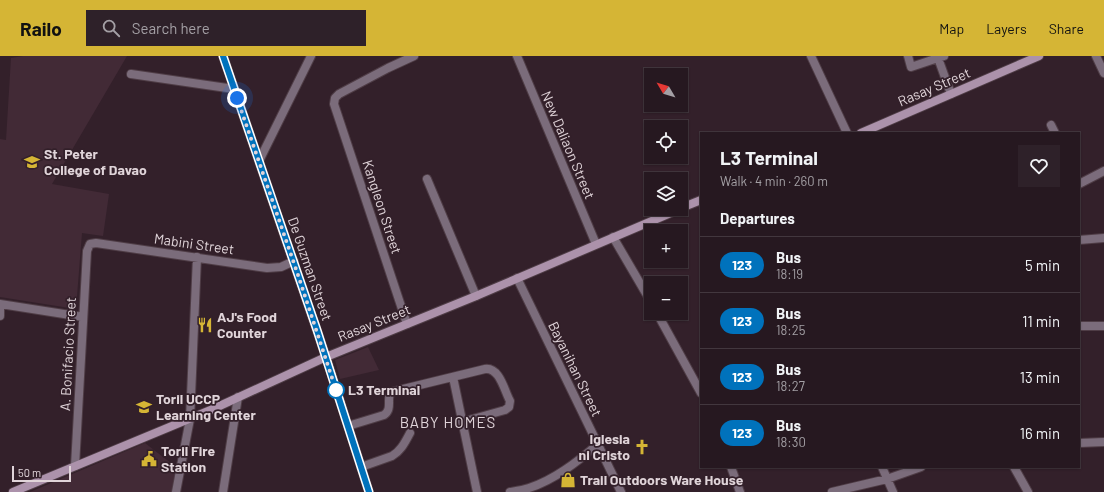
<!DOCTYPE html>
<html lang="en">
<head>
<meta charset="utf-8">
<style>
  body { margin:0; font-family:Barlow,sans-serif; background:#2e2129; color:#f1f3f6; height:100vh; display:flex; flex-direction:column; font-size:15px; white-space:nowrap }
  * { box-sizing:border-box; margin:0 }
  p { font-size:13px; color:#a4a0a5 }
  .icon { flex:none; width:22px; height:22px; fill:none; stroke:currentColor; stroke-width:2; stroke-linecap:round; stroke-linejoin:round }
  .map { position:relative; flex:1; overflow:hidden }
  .panel { position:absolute; left:700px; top:76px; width:380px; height:336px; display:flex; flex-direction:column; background:#261820; border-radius:0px; box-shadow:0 1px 3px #0004,0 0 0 1px #42373e }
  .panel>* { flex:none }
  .badge { padding:0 8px; border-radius:13px; font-size:14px; line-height:26px }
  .needle { width:26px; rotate:308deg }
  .buttons { position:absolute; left:644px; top:12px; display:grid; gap:8px }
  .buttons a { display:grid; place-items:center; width:44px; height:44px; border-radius:0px; background:#261820; box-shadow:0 1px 3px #0004,0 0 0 1px #42373e; font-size:20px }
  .scale { position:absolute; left:12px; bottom:10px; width:59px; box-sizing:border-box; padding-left:4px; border:2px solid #e0d4d9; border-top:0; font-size:11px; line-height:14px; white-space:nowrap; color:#e0d4d9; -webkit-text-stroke:3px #33202a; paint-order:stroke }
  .you { position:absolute; width:20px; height:20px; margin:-10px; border:3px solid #fff; border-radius:50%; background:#1a73e8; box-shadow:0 0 0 6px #1a73e833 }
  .map>.badge { position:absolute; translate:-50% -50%; box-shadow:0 0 0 2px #fff }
  h2 { padding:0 20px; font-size:15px; line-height:36px }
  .round { display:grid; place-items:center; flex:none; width:42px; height:42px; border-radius:0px; background:#2e2129 }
  .overview { display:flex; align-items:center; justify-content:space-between; height:68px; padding:0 20px }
  h1 { font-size:19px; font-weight:700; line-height:30px }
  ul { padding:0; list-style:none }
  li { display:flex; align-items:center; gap:12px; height:56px; padding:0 20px; border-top:1px solid #42373e }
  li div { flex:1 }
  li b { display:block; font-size:15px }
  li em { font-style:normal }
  li .badge { min-width:44px; font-weight:700; text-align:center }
  header { display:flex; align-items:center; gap:24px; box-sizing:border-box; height:56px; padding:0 20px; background:#d5b535; color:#111 }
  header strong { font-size:19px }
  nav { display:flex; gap:22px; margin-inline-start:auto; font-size:14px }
  .search { width:280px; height:36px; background:#2e2129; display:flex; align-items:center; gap:10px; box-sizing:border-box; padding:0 14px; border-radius:0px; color:#a4a0a5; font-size:15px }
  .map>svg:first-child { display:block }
</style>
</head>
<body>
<header>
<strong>Railo</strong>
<div class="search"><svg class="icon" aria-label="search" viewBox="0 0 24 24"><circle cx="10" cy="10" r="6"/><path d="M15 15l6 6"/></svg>Search here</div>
<nav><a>Map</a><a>Layers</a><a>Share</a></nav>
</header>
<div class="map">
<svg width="1104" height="436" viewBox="0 0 1104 436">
  <rect width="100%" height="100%" fill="#33202a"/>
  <path fill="#422a36" d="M23,0H127L52,128L109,138L103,180L82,177L76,253L0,241V83L6,84L11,2Z
    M368,291L379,314L340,323L335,304Z
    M145,387L176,411L171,436H30Z"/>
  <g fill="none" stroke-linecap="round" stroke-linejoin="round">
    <defs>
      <path id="street" d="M517,0L596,188
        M811,0L847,77
        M908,0L911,11L944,0
        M1096,0L1104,17
        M938,2L951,38
        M131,18L234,33
        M1051,69L1055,77
        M259,105L311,0
        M427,123L476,240
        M1079,128L1104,115
        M613,181L651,246
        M1079,184L1104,182
        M517,222L621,436
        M0,248L83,261
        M657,257L701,337
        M0,260V248
        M407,268L334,48L335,42L339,38L388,12L414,0
        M1079,270H1104
        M453,321L477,436
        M348,370L384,359C393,353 386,343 391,336L485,313C499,311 504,333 509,343L510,345L509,351L505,354L462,366
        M1079,387L1104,386
        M75,410L87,195L90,188L96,187L267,212L281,211L294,205
        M361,411L392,400C401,395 405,386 410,377
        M731,411L740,436
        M882,411L893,436
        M1014,411L1028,436
        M176,436L190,363L197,201
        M223,436L238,341
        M510,436C516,435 523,434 529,432C554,424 577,406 597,389
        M832,436L887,423L921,411"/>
      <path id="secondary" d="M223,0L326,301L369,436
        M861,77L1039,0
        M681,152L701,144
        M13,436L213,353L326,301L476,240L680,153"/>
    </defs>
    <use href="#street" stroke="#4f3d46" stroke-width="10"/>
    <use href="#secondary" stroke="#4f3d46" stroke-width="10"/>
    <use href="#street" stroke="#7b6c7b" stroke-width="8"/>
    <use href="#secondary" stroke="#ac92ab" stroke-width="8"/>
  </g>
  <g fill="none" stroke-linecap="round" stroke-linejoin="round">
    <defs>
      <path id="line" d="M223,0L317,274L369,436"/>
    </defs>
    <use href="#line" stroke="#fff" stroke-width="9"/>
    <use href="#line" stroke="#0072bc" stroke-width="6"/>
    <path stroke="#e0d4d9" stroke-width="4" stroke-dasharray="0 7.2" d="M237,42L298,219L336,334"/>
  </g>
  <defs>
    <symbol id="university-bare" viewBox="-9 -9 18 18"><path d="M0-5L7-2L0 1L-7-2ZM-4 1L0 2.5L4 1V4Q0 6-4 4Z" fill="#d5b535" stroke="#33202a" stroke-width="2.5" paint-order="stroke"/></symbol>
    <symbol id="restaurant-bare" viewBox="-9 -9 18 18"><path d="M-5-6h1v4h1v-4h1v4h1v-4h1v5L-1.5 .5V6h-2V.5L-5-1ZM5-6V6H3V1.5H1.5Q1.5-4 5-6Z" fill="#d5b535" stroke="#33202a" stroke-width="2.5" paint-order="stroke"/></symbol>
    <symbol id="school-bare" viewBox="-9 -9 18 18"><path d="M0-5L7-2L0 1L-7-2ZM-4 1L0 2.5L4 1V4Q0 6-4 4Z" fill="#d5b535" stroke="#33202a" stroke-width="2.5" paint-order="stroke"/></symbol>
    <symbol id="church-bare" viewBox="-9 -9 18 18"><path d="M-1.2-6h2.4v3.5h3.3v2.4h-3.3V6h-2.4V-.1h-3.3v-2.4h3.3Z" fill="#d5b535" stroke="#33202a" stroke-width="2.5" paint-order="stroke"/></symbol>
    <symbol id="civic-bare" viewBox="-9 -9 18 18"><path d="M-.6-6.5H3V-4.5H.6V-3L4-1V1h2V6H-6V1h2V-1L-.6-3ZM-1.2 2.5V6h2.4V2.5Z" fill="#d5b535" stroke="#33202a" stroke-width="2.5" paint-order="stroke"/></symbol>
    <symbol id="shop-bare" viewBox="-9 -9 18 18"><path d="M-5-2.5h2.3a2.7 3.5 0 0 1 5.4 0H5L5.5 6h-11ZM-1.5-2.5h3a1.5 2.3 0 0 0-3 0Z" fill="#d5b535" stroke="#33202a" stroke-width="2.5" paint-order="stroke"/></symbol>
  </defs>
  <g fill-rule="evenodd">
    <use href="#university-bare" x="21" y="95" width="22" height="22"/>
    <use href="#restaurant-bare" x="194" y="258" width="22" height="22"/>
    <use href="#school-bare" x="133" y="340" width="22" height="22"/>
    <use href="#church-bare" x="631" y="380" width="22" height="22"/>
    <use href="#civic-bare" x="138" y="392" width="22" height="22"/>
    <use href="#shop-bare" x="557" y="413" width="22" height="22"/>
  </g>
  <circle fill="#fff" stroke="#0072bc" stroke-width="2" cx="336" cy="334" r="8"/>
  <g text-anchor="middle" stroke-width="3.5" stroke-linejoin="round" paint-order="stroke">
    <g font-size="14" fill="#e0d4d9" stroke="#33202a">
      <text transform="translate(934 31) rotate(-23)" y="5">Rasay Street</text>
      <text transform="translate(568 89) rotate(67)" y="5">New Daliaon Street</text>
      <text transform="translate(382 151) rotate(72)" y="5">Kangleon Street</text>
      <text transform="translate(194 188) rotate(8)" y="5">Mabini Street</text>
      <text transform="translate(310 213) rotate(71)" y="5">De Guzman Street</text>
      <text transform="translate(374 267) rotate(-22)" y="5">Rasay Street</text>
      <text transform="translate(68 298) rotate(-87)" y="5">A. Bonifacio Street</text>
      <text transform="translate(575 313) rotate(64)" y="5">Bayanihan Street</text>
    </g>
    <g font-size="14" font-weight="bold" fill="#e0d4d9" stroke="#33202a" text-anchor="start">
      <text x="44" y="103">St. Peter<tspan x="44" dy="16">College of Davao</tspan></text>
      <text x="217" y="266">AJ's Food<tspan x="217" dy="16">Counter</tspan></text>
      <text x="156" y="348">Toril UCCP<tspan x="156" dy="16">Learning Center</tspan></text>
      <text x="630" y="388" text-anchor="end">Iglesia<tspan x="630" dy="16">ni Cristo</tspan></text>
      <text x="161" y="400">Toril Fire<tspan x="161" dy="16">Station</tspan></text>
      <text x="580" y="429">Trail Outdoors Ware House</text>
    </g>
    <g font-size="14" font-weight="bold" fill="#e0d4d9" stroke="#33202a" text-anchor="start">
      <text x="348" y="339">L3 Terminal</text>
    </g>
    <g font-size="15" letter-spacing="1" fill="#e0d4d9" stroke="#33202a">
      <text x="448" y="372">BABY HOMES</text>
    </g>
  </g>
</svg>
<div class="buttons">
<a><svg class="needle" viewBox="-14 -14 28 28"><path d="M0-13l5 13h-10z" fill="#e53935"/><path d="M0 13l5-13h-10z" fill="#a4a0a5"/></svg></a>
<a><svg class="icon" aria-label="locate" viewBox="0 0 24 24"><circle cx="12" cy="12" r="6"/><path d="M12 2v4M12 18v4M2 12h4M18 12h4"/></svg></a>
<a><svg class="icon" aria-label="layers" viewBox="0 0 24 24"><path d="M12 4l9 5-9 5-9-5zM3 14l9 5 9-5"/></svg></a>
<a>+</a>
<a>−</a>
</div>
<div class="scale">50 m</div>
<div class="you" style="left:237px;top:42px"></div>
<section class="panel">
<div class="overview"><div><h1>L3 Terminal</h1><p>Walk · 4 min · 260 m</p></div><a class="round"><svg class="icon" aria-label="heart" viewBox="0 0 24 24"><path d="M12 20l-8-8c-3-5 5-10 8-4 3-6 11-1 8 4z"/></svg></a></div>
<h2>Departures</h2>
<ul>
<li><span class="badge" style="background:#0072bc;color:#fff">123</span><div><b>Bus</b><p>18:19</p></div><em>5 min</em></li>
<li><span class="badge" style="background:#0072bc;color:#fff">123</span><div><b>Bus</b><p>18:25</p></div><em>11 min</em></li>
<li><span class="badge" style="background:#0072bc;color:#fff">123</span><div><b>Bus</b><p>18:27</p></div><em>13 min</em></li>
<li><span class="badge" style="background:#0072bc;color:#fff">123</span><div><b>Bus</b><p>18:30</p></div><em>16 min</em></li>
</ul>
</section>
</div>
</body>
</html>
